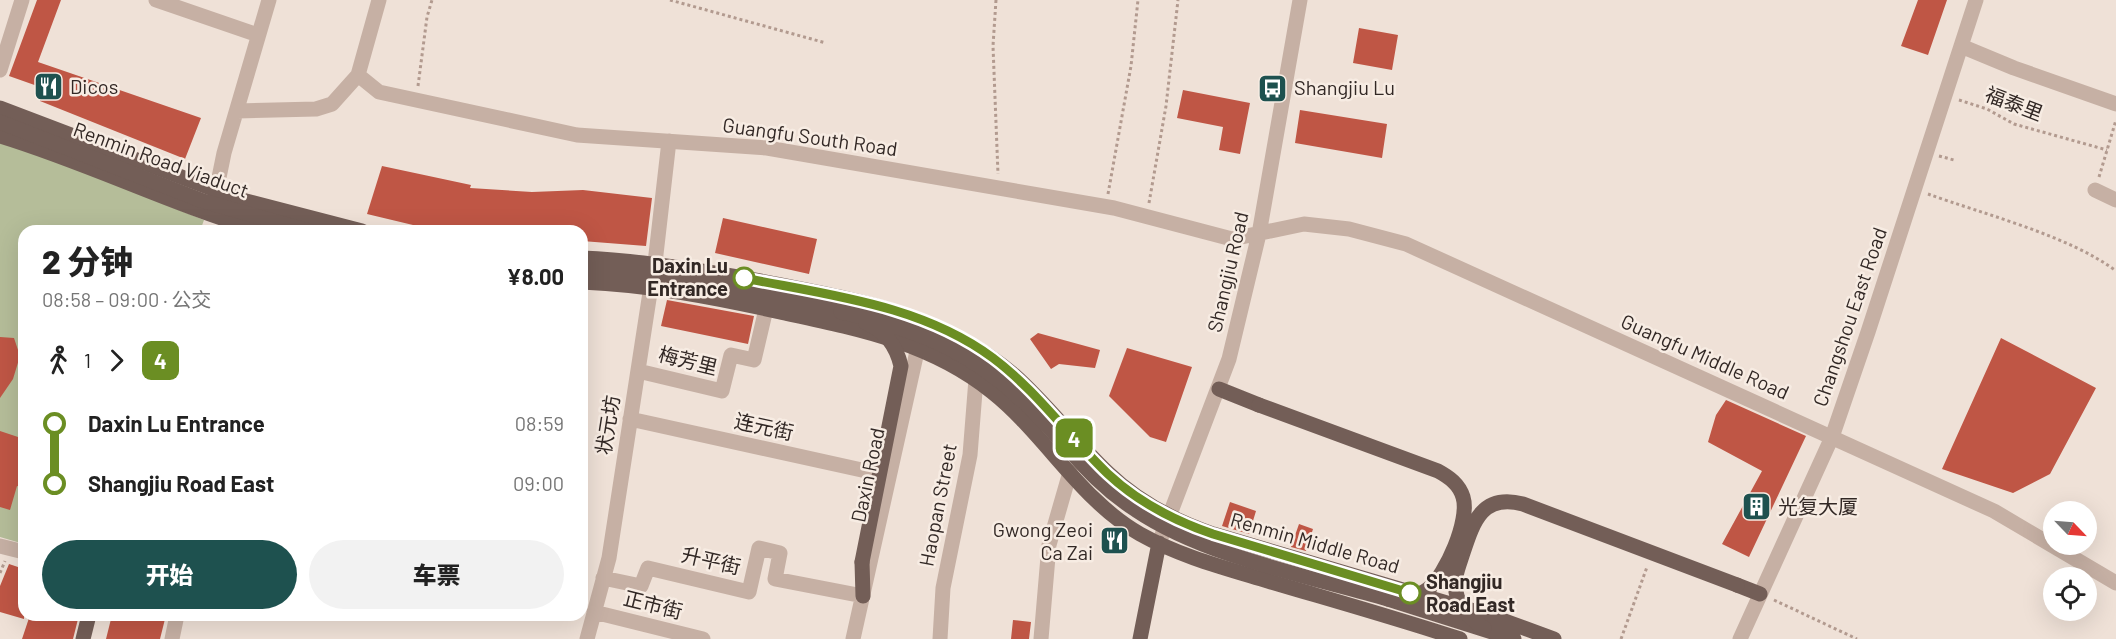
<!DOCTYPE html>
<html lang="zh">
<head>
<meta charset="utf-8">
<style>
  body { margin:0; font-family:Barlow,"Noto Sans SC",sans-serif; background:#f2f2f2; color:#222; height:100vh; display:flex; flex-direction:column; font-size:22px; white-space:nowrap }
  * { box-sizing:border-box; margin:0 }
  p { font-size:20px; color:#767676 }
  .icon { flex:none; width:33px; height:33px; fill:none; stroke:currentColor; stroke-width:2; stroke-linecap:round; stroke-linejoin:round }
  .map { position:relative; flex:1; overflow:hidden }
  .sheet { position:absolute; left:18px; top:225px; width:570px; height:396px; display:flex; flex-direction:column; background:#fff; border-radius:18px; box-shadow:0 6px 24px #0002 }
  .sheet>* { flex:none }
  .badge { padding:0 12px; border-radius:9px; font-size:21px; line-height:39px }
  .needle { width:39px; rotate:115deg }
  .fabs { position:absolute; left:2043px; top:501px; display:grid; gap:12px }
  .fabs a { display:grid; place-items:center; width:54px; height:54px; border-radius:50%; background:#fff; box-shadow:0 6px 24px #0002; font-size:30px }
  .map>.badge { position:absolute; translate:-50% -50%; box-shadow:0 0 0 3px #fff }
  .legs { display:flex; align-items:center; gap:9px; height:66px; padding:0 24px; font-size:20px }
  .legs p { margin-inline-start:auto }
  .summary { display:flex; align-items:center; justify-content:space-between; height:102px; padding:0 24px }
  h1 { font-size:33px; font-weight:800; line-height:45px }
  .action { display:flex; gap:12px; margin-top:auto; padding:12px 24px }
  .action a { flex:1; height:69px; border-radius:36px; background:#1e514f; color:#fff; font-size:24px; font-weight:800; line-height:69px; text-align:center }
  .action a+a { background:#f2f2f2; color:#222 }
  ul { padding:0 24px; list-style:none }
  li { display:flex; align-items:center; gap:21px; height:60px; font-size:22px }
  li i { display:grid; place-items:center; width:9px; height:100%; margin:0 8px; background:currentColor }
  li i::after { content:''; width:15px; height:15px; margin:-8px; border:4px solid; border-radius:50%; background:#fff }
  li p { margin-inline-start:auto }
  li:first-child i { background:linear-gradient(#0000 50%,currentColor 0) }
  li:last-child i { background:linear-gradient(currentColor 50%,#0000 0) }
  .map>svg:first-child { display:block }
</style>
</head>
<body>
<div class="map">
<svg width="2116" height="639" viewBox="0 0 2116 639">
  <rect width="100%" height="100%" fill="#efe1d7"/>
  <path fill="#b5bd99" d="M0,143L40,155L204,220L200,231H24V544L0,537Z"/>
  <path fill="#bf5645" d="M37,0H61L38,62L201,118L185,159L40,101L43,88L9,76Z
    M1918,0H1947L1928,55L1901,46Z
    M1359,28L1398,35L1392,70L1353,63Z
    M1183,90L1250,103L1240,154L1219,150L1223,127L1177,118Z
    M1300,110L1387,124L1382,158L1295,143Z
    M382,166L471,185L470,188L532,192L583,190L652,198L646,246L582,241V231H438L367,214Z
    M723,218L817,239L809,274L715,253Z
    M667,300L754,316L748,344L661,326Z
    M1038,333L1100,350L1095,368L1059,364L1051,369L1030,339Z
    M0,337L14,338L20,356L13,379L0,398Z
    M2001,338L2096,388L2050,474L2013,493L1942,469Z
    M1127,348L1192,367L1166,442L1150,437L1109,396Z
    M1726,400L1806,436L1749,557L1722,544L1762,471L1708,442L1716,415Z
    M0,431L24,439V488L17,486L10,510L0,507Z
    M1230,502L1256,511L1249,534L1222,526Z
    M1299,524L1313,529L1306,551L1291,547Z
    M9,564L24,569V619L0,612V586Z
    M30,615H79L73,639H22Z
    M112,615H166L160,639H106Z
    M1013,620L1031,622L1029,639H1011Z"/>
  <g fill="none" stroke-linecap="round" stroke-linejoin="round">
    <path stroke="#b29a8f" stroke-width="3" stroke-dasharray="3 3" stroke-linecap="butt" d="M670,0L826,43
      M996,0L993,46L998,174
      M418,86L427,17L432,0
      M1959,100L1987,109L2014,124L2107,150
      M1939,156L1954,160
      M2099,177L2116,120
      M1108,194L1131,66L1138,0
      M1928,194C1983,214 2070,236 2116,271
      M1149,203L1166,106L1178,0
      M0,573L5,561
      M1774,600L1857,639
      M1621,639L1647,567"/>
    <path stroke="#c6b0a4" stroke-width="15" d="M156,0L258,35
      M1961,46L2014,68L2116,104
      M0,70L22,0
      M358,75L379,92L577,135L767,148L1114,208L1232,239L1304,224L1349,229L1406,244L1994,511L2116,583
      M237,111L316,109L332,104L358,75L379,0
      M2095,190L2116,200
      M214,202L224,153L269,0
      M655,263L669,141
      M638,371L722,391L731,355L754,360L766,309
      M630,419L889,476
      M1159,543L1229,359L1259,234L1300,0
      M0,546L24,552
      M603,578L641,586L648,568L749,592L759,548L780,553L775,579L863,596
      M594,612L703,639
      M172,639L177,615
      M587,639L609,558L651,286
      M853,639L920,338
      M940,639L943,588L970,455L976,379
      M1041,639L1049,545L1070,472
      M1740,639L1832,437L1868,332L1976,0"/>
    <path stroke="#735e57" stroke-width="15" d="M0,108L242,200L362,231
      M0,136C89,163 172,205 262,231
      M582,258C646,261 708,271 771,283C858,300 945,316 1014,375C1048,405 1075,442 1108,473C1138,502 1175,521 1213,534L1491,616L1554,639
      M582,270L701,282L841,312
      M582,282C650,285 714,297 780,312C855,328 930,342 992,392C1045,434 1080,500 1140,534C1179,556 1225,568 1268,581C1332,600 1396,618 1460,639
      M1219,389L1259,405
      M862,562L863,596
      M1737,585L1760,594
      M1388,599L1514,639
      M83,639L89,615
      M1140,639L1159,543"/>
    <path stroke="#735e57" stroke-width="15" d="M0,122L203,201L309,231
      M841,312C924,331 978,354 1038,416C1072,451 1094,483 1136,510C1204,556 1308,576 1388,599C1402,599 1416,598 1428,589C1446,575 1470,520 1463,497C1459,484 1449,477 1438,471L1259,405
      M862,562L901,366C896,345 886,332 866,323
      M1484,628C1471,619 1459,608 1456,592C1453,580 1458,568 1462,556C1473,523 1481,493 1523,504L1737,585"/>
  </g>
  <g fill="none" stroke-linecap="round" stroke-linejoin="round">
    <defs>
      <path id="line-1" d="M744,278C829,295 922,305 993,358C1037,391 1068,436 1108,474C1138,502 1175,521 1213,534L1410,593"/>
    </defs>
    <use href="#line-1" stroke="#fff" stroke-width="14"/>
    <use href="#line-1" stroke="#6b8e23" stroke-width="9"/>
  </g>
  <defs>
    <symbol id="restaurant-square" viewBox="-11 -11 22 22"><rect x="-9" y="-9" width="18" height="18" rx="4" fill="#1e514f" stroke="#f7ece3"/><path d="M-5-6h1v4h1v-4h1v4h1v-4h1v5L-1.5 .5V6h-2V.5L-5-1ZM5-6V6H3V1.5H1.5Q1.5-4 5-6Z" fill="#fff"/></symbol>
    <symbol id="bus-square" viewBox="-11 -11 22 22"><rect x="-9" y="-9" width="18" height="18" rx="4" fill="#1e514f" stroke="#f7ece3"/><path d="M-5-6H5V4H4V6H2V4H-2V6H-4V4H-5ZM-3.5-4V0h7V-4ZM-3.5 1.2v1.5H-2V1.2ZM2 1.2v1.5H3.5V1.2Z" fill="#fff"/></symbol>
    <symbol id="building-square" viewBox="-11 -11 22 22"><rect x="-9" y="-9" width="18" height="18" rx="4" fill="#1e514f" stroke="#f7ece3"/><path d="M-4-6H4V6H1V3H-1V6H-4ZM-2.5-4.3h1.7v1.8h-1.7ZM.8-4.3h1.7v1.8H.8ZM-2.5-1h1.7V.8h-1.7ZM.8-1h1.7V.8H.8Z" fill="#fff"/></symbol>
  </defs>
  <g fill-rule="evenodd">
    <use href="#restaurant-square" x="32" y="70" width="33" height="33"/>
    <use href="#bus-square" x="1256" y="72" width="33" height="33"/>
    <use href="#building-square" x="1740" y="490" width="33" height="33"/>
    <use href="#restaurant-square" x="1098" y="524" width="33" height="33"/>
  </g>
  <g fill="#fff" stroke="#6b8e23" stroke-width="3">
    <circle cx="744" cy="278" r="10"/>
    <circle cx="1410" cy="593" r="10"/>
  </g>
  <g text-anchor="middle" stroke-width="5" stroke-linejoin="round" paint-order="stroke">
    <g font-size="20" fill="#322825" stroke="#f7ece3" text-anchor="start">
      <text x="70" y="94">Dicos</text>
      <text x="1294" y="95">Shangjiu Lu</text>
      <text x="1778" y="514">光复大厦</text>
      <text x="1093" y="537" text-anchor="end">Gwong Zeoi<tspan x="1093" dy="23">Ca Zai</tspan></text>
    </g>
    <g font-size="20" fill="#322825" stroke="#f7ece3">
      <text transform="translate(2014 104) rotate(21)" y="7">福泰里</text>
      <text transform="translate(810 137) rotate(8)" y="7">Guangfu South Road</text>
      <text transform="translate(161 160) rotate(20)" y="7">Renmin Road Viaduct</text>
      <text transform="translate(1228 272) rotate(-77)" y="7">Shangjiu Road</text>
      <text transform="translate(1850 317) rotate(-71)" y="7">Changshou East Road</text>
      <text transform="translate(1705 357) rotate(24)" y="7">Guangfu Middle Road</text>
      <text transform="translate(688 361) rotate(14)" y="7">梅芳里</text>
      <text transform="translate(608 425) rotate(-81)" y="7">状元坊</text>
      <text transform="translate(764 427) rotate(12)" y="7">连元街</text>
      <text transform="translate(868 475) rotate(-78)" y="7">Daxin Road</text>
      <text transform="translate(938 505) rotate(-79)" y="7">Haopan Street</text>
      <text transform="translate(1315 543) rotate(16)" y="7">Renmin Middle Road</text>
      <text transform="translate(711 561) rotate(13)" y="7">升平街</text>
      <text transform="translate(653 605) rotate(14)" y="7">正市街</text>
    </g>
    <g font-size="20" font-weight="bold" fill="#322825" stroke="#f7ece3" text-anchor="end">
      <text x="728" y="273">Daxin Lu<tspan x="728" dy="23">Entrance</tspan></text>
      <text x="1426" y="589" text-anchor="start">Shangjiu<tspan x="1426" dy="23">Road East</tspan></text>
    </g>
  </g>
</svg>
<div class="fabs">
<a><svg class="needle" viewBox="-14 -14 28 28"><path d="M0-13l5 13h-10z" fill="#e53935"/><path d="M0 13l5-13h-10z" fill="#767676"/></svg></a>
<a><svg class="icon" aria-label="locate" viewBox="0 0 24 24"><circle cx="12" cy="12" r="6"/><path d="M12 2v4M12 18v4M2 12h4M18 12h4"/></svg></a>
</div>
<b class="badge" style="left:1074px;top:438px;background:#6b8e23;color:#fff">4</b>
<section class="sheet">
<div class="summary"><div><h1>2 分钟</h1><p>08:58 – 09:00 · 公交</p></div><b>¥8.00</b></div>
<div class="legs"><svg class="icon" aria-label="walk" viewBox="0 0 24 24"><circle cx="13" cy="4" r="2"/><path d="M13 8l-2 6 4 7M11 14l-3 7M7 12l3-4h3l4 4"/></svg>1<svg class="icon" aria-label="forward" viewBox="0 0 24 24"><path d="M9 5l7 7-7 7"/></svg><b class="badge" style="background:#6b8e23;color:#fff">4</b></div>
<ul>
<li><i style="color:#6b8e23"></i><b>Daxin Lu Entrance</b><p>08:59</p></li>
<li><i style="color:#6b8e23"></i><b>Shangjiu Road East</b><p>09:00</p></li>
</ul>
<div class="action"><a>开始</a><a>车票</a></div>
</section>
</div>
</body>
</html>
